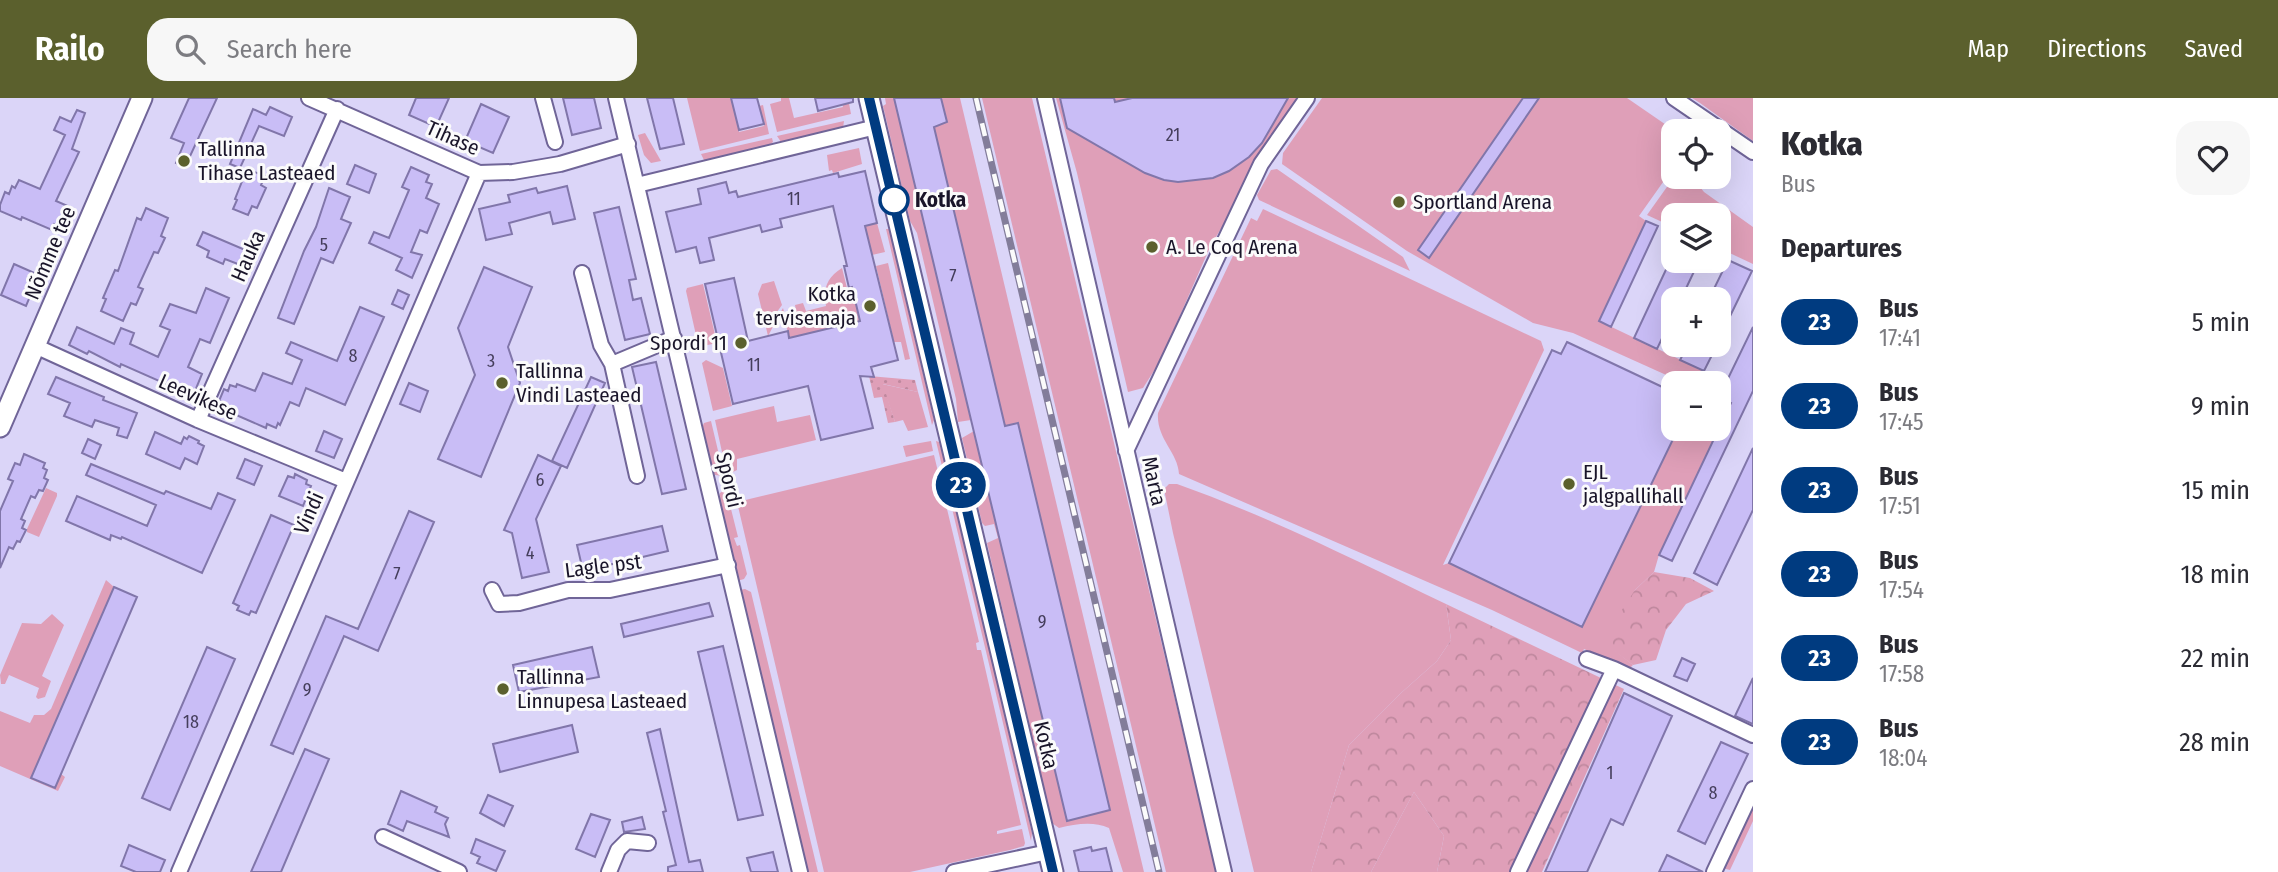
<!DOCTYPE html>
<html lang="en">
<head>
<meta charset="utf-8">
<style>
  body { margin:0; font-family:"Fira Sans Condensed",sans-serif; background:#f7f7f7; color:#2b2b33; height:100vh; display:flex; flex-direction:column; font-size:26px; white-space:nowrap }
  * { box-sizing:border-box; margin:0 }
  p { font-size:23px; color:#7c7c81 }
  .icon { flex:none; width:38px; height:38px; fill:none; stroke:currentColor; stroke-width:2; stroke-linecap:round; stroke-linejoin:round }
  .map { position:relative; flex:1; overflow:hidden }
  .details { display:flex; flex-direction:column; background:#fff; width:525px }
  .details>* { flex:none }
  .badge { padding:0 14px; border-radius:23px; font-size:24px; line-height:46px }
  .tools { position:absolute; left:1661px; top:21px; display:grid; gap:14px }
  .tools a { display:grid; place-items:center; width:70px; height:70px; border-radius:14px; background:#fff; box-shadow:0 7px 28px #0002; font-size:35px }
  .map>.badge { position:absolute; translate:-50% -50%; box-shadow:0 0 0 4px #fff }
  h2 { padding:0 28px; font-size:26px; line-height:63px }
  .round { display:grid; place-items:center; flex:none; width:74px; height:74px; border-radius:21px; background:#f7f7f7 }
  .head { display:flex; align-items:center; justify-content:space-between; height:119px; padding:0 28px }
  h1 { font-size:33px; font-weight:800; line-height:52px }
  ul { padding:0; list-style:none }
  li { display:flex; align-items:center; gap:21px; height:84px; padding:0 28px }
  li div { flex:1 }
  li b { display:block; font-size:26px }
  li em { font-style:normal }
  li .badge { min-width:77px; font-weight:700; text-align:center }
  header { display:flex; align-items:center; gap:42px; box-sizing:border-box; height:98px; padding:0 35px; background:#5b602d; color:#fff }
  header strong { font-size:33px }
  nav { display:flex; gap:38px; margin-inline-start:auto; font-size:24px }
  .search { width:490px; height:63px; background:#f7f7f7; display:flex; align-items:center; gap:18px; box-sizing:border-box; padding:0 24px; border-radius:21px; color:#7c7c81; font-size:26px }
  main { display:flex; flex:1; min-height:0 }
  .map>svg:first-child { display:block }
</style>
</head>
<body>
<header>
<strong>Railo</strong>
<div class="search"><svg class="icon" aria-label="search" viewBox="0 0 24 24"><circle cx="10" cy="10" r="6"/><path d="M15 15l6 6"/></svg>Search here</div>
<nav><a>Map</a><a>Directions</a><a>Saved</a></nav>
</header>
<main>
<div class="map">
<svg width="1753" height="774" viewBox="0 0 1753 774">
  <defs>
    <pattern id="forest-crowns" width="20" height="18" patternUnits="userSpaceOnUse" patternTransform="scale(1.75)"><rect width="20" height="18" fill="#df9fb8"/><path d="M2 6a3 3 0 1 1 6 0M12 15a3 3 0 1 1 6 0" fill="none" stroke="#bf889e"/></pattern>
    <pattern id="park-dots" width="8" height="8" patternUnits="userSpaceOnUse" patternTransform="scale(1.75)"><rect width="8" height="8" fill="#df9fb8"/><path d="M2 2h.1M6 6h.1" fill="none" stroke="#bf889e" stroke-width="1.8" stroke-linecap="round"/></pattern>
  </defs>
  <rect width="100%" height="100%" fill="#dbd5f8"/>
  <path fill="#df9fb8" d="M687,0H731L739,34L764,28L759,8L763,7L769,36L700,53Z
    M781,0H789L794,20L843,9L841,0H848L851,16L777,34L770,6L781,3Z
    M885,0H960L1144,774H1123L1109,730C1093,723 1076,726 1059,730L1052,725L987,445L998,440L994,426L985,428L982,425L962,340L974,333L971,322L958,324L956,301L917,135L910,123L883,8L886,6Z
    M982,0H1032L1216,774H1166Z
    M1056,0H1301L1211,147L1159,265L1143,290L1128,294L1077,75Z
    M1322,0H1627L1675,33H1673V70L1639,118L1646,123L1599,223L1704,273L1706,285H1684L1573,235L1533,225L1407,153L1282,66L1283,55Z
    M1692,0H1753V43L1700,5Z
    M844,23L843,30L784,44H781L777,38Z
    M645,35L661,63L651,65L644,57L638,37Z
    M772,40L773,44L768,48L708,62H704L701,56Z
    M859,50L862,66L833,75L832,72L829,73L827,57Z
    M1277,71L1403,159L1410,173L1259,102L1257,97L1271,72Z
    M1674,79H1692L1704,94L1753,129V166L1719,150L1718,117H1673V129L1647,117Z
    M1263,111L1541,243L1544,252L1443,467L1449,465L1582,529L1678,331H1718L1719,299L1731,305L1659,457L1654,474L1635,492L1613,551L1633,567L1629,571L1584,551L1582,555L1492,512L1179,376C1178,354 1156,341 1158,315L1251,120L1257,123Z
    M877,125L885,154L872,157L865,128Z
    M886,131H889L934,322L932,327Z
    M888,165L910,261L905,262L901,244H894L876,168Z
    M842,170L848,194L853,193L860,223L789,240L784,218L778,219L783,210L786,220L797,218L795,207L803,205L806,213L826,208C823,191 826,180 842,170Z
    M774,183L782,207L774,218L775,225L768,238L758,196L762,186Z
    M703,186L717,245L703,248L698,246L686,193L687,190Z
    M706,262L723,270L732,308L713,313L702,265Z
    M882,286L918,294L928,329L908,333L903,322L895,324Z
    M774,308L777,324L810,317L816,342L737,361V372L727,377L715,322Z
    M711,323L724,378L715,377L710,371L701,332L704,325Z
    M931,343L933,353L906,359L903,348Z
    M936,343L939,344L952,391L1032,735L1031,743Z
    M934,357L979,544L976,545L977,552H981L1021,727L997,733V736L1022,731L1025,745L1024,748L1010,752L910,774H824L737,404Z
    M1169,386H1177C1270,419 1357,463 1446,506L1451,542L1437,563L1401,595L1349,647L1311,774H1254L1173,435L1164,391Z
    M46,390L57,395V398L39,439L27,434V431Z
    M726,391L738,439L734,440L737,448L740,447L747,476L744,481L737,483L718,404L720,395Z
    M106,482L114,489L32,680L61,676L65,679L58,693L0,668V613L30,625L34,617H44L51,611Z
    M745,491L751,494L818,774H807L739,492Z
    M52,516L64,527L42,578L51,583L45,599L38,601L36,599L39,590L9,577L5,586H1L0,577L22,525L41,526Z
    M1414,694L1444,738L1437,774H1371Z
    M1753,706V723L1730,772L1722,770Z"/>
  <path fill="url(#forest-crowns)" d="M1654,474L1690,480L1714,493L1686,506L1666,532L1656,562L1633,567L1613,552L1612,527L1635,492Z
    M1446,506L1624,591L1542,774H1437L1444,738L1414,694L1371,774H1311L1349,647L1401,595L1437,563L1451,542Z"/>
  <path fill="url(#park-dots)" d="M869,278L915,282L918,294L883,286L895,324L888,325L882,299L874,300Z"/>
  <path fill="#c9bdf6" stroke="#8176aa" stroke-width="2" d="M189,0H217L185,69L176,65L184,45L171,40Z
    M416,0H449L436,29L409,17Z
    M563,0H594L601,30L572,37Z
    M647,0H673L684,46L660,51Z
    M731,0H757L764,26L739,32Z
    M815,0H853V4L818,13Z
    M894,0H941L947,24L934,29L1005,328L1018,325L1110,712L1067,723Z
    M1060,0H1114L1115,4L1132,0H1288L1262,45L1249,59L1229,73L1213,80L1178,84L1164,82L1145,75L1067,30Z
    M1523,0H1539L1429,160L1418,152Z
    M481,6L509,19L493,55L465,43Z
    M270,9L292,19L284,38L259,28L240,70L230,66L253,11L266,17Z
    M77,12L85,15L72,51L79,54L56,103L70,109L62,129L54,126L52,132L22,119L21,122L0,113V107L5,94L9,96L12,88L15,90L19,82L40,91L65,37L54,32L60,19L71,24Z
    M355,67L376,76L369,95L347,86Z
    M411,69L429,77L426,84L432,86L426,100L439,106L427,135L420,132L411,154L422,157L412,180L396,172L402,160L369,145L374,134L389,140L409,92L402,89Z
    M247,71L265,78L261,87L266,90L257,110L252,108L248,117L233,111L237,102L235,101Z
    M865,73L877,125L865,128L898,262L871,269L874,279L860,278L873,330L821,342L808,288L733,306L705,186L734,180L748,243L788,233L789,240L860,223L852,189L849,190L844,168H847L833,108L780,121L782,129L762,134L760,127L709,140L714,162L700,165L696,149L676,154L666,114L701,106L698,91L726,84L729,95L736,93L738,99L838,75L839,79Z
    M567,88L575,121L553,126L550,114L509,125L512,136L486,142L479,111L510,104L508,97L536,90L538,95Z
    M329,90L350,99L341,121L351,125L333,165L321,160L294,226L278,220L304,153L316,129Z
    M619,109L636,181L629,182L633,202L641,200L650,236L625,242L594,115Z
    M146,110L168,120L161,138L165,140L158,155L154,154L138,189L143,191L136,207L131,205L123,223L101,213L106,201L103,200L115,172L118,173L137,120L141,122Z
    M1646,123L1658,128L1611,229L1599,223Z
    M203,134L250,154L243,168L225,161L223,166L207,159L209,153L197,147Z
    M1728,162L1752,173L1718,243V201H1709Z
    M1670,163H1699L1681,201H1673V217L1657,251L1634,240Z
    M14,166L39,177L26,208L1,197Z
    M484,169L532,189L508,249L520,285L481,379L438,361L475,277L458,230Z
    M206,190L229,200L210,245L200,241L188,269L202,276L193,298L121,266L120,269L89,253L87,256L69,247L77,229L114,246L121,230L134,235L130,246L158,259L170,232L160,228L170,206L196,215Z
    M398,192L409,197L403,211L392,206Z
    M360,209L384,219L345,307L306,290L299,308L290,304L280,327L278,325L276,330L267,326L266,330L220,310L223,304L219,303L224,291L228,293L230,287L236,289L237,286L255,293L263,275L292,286L302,262L286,255L291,244L337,263Z
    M1753,229V293L1672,463L1659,457L1731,305L1719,299Z
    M1567,244L1673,294V331H1678L1582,529L1449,465L1552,252L1561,256Z
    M1688,247H1717L1704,273L1680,262Z
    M656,264L686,391L662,396L632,269Z
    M56,279L104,299L103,302L137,315L127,340L117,337L119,330L95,322L92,329L64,318L70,305L48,296Z
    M591,279L605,285L567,370L552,363Z
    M409,285L428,293L420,314L400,306Z
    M324,333L342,341L334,360L316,353Z
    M155,334L181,346L184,339L187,341L189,338L199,343L198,345L204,348L197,366L185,360L180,371L146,356Z
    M88,341L101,347L95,361L82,355Z
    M1753,350V412L1717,487L1694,475Z
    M24,356L45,365L43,370L47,372L44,380L48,382L43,393L39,392L35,400L31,398L21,421L25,423L22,430L26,432L20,444L17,443L13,451L9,449L0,470V413L13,383L8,381L15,365L20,367Z
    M538,357L561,368L536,421L549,474L522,480L512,435L504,432Z
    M245,361L262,368L254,387L237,380Z
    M91,366L164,396L166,393L211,411L218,395L235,402L202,475L122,439L121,441L111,437L110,442L66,423L77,398L147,428L156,407L86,377Z
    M295,376L307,382L306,386L311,388L303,408L279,398L288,378L294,380Z
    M409,413L434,424L378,553L344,538L293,656L271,647L326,518L358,531Z
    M271,417L294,427L256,515L251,513L249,517L237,512L239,508L233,505Z
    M662,428L668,453L583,473L577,447Z
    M114,489L137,499L55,690L31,680Z
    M709,505L713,518L624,539L621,526Z
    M723,548L763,717L738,722L698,554Z
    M207,549L235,561L170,712L142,700Z
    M592,549L599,579L519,594L513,567Z
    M1682,560L1695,566L1687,583L1674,578Z
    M1753,580V626L1735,618Z
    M1624,595L1672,618L1623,727L1611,721L1587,774H1545Z
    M572,627L578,654L500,674L493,646Z
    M660,631L689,764L700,762L703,774H668V769L676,767L663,714L666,713L647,635Z
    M1721,644L1748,656L1705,746L1678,733Z
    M305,651L329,661L281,774H251Z
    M401,693L437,709L435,714L448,720L445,726L449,739L407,723L403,733L388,726Z
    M488,697L513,708L504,728L480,715Z
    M591,716L610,722L595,759L576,751Z
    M642,719L645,731L624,734L622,724Z
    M476,741L505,753L496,773L477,765L480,759L471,755Z
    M129,747L165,762L160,774H136L121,768Z
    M1091,749L1092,753L1106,750L1112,774H1079L1074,753Z
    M773,754L778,774H751L747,760Z
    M1667,757L1703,774H1659Z"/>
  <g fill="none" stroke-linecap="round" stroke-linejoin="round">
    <defs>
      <path id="street" d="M309,0L479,75L513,74L560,66L628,46
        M543,0L555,44
        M616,0L800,774
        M1045,0L1224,774
        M1674,0L1753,54
        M637,87L876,29
        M582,175L601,247L612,266L674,240
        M35,248L198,322L346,383
        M612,266L637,378
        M198,322L337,11
        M1126,353L1261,66L1307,0
        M492,492L499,506L519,505L568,492H610L728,467
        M1587,561L1614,571L1753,637
        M383,739L459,774
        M179,774L479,75
        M609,774L618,752L627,743L648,745
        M954,774L1048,754
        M1518,774L1614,571
        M1714,774L1753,691"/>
      <path id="secondary" d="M869,0L1053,774
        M0,329L142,0"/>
    </defs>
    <use href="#street" stroke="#706598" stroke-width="18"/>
    <use href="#secondary" stroke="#706598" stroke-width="23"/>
    <use href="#street" stroke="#fff" stroke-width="14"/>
    <use href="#secondary" stroke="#fff" stroke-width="19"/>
    <defs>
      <path id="rail" d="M976,0L1159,774"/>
    </defs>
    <use href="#rail" stroke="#837d9a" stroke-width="7"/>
    <use href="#rail" stroke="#fbfbfb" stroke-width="4.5" stroke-dasharray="13" stroke-linecap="butt"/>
  </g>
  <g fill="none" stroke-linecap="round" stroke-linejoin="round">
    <defs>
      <path id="line" d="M869,0L1053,774"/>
    </defs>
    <use href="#line" stroke="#fff" stroke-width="16"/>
    <use href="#line" stroke="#003b80" stroke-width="10"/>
  </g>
  <g fill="#5b602d" stroke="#fbfbfb" stroke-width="2.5">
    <circle cx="184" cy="63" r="7"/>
    <circle cx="1399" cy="104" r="7"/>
    <circle cx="1152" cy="149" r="7"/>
    <circle cx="870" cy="208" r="7"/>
    <circle cx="741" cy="245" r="7"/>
    <circle cx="502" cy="285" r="7"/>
    <circle cx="1569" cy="386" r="7"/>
    <circle cx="503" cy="591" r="7"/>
  </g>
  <circle fill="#fff" stroke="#003b80" stroke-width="3.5" cx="894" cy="102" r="14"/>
  <g text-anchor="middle" stroke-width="6" stroke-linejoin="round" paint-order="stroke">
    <g font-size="18" fill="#453e5c">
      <text x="1173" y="43">21</text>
      <text x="794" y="107">11</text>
      <text x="324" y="153">5</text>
      <text x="953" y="184">7</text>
      <text x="353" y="264">8</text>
      <text x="491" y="269">3</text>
      <text x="754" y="273">11</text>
      <text x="540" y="388">6</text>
      <text x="530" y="461">4</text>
      <text x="397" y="482">7</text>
      <text x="1042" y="530">9</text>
      <text x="307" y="598">9</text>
      <text x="191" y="630">18</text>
      <text x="1610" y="681">1</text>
      <text x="1713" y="701">8</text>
    </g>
    <g font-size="21" fill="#191429" stroke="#fbfbfb">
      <text transform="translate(453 40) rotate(24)" y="7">Tihase</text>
      <text transform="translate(50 155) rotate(-67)" y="7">Nõmme tee</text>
      <text transform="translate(248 158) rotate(-66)" y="7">Hauka</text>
      <text transform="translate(198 299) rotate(24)" y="7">Leevikese</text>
      <text transform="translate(729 382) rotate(77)" y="7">Spordi</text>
      <text transform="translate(1154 383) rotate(78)" y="7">Marta</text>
      <text transform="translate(309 415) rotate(-66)" y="7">Vindi</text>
      <text transform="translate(603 468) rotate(-7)" y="7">Lagle pst</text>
      <text transform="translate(1046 647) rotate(77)" y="7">Kotka</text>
    </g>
    <g font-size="21" fill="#191429" stroke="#fbfbfb" text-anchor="start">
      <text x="198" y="58">Tallinna<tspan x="198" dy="24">Tihase Lasteaed</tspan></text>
      <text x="1413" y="111">Sportland Arena</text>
      <text x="1166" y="156">A. Le Coq Arena</text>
      <text x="856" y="203" text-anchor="end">Kotka<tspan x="856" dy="24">tervisemaja</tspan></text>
      <text x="727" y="252" text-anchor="end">Spordi 11</text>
      <text x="516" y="280">Tallinna<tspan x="516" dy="24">Vindi Lasteaed</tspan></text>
      <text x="1583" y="381">EJL<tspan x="1583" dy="24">jalgpallihall</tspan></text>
      <text x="517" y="586">Tallinna<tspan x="517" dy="24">Linnupesa Lasteaed</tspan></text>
    </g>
    <g font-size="21" font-weight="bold" fill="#191429" stroke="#fbfbfb" text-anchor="start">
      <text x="915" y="109">Kotka</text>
    </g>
  </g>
</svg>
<div class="tools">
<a><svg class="icon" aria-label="locate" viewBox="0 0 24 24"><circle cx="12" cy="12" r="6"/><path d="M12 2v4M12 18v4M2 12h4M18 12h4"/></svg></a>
<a><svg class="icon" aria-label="layers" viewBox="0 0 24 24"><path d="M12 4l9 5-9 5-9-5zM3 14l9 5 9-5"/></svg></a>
<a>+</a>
<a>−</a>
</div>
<b class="badge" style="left:961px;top:387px;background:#003b80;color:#fff">23</b>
</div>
<section class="details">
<div class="head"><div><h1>Kotka</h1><p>Bus</p></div><a class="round"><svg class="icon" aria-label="heart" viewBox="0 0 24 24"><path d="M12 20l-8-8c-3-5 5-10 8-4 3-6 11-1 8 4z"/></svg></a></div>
<h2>Departures</h2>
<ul>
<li><span class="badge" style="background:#003b80;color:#fff">23</span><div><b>Bus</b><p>17:41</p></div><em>5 min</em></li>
<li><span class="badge" style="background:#003b80;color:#fff">23</span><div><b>Bus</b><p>17:45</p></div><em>9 min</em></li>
<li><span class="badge" style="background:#003b80;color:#fff">23</span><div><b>Bus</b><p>17:51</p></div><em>15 min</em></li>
<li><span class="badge" style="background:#003b80;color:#fff">23</span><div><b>Bus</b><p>17:54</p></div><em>18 min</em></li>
<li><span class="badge" style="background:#003b80;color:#fff">23</span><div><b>Bus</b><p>17:58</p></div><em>22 min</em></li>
<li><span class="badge" style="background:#003b80;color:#fff">23</span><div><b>Bus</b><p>18:04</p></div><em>28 min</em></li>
</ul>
</section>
</main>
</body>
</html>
